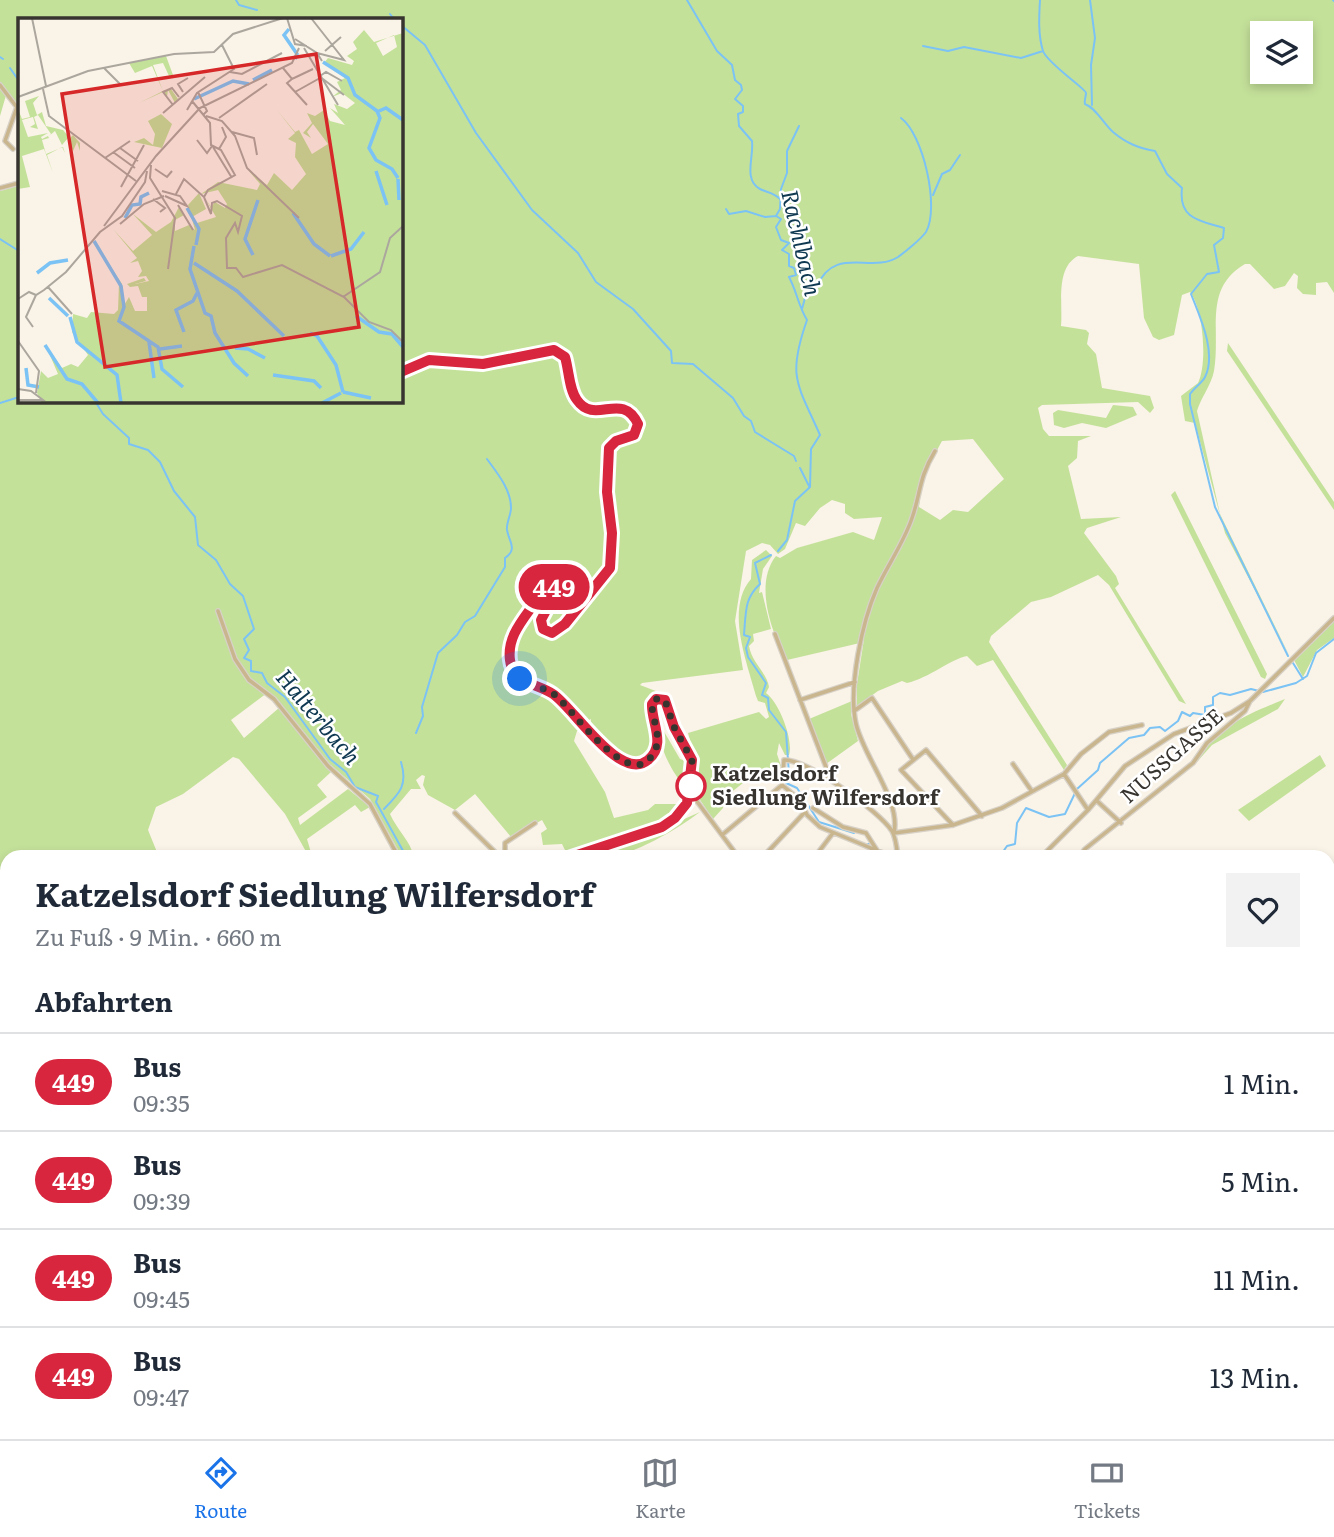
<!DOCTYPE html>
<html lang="de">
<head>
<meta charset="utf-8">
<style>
  body { margin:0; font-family:Literata,serif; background:#f2f2f3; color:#1f2937; height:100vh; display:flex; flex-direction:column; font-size:26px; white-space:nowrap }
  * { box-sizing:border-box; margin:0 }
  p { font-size:23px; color:#747a83 }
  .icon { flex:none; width:38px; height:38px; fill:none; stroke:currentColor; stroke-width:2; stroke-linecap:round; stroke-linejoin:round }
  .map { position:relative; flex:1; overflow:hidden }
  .sheet { position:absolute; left:0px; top:850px; width:1335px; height:590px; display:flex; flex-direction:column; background:#fff; border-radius:21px 21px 0 0; box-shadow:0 4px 10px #0003 }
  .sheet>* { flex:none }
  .badge { padding:0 14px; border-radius:23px; font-size:24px; line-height:46px }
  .fabs { position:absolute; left:1250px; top:21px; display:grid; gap:14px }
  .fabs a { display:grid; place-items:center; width:63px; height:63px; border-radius:0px; background:#fff; box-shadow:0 4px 10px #0003; font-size:35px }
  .you { position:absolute; width:35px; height:35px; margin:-18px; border:5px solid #fff; border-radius:50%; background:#1a73e8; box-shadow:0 0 0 10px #1a73e833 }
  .map>.badge { position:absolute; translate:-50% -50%; box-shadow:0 0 0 4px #fff }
  h2 { padding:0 35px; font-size:26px; line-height:63px }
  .round { display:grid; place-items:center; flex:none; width:74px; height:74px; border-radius:0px; background:#f2f2f3 }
  .headline { display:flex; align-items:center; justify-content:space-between; height:119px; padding:0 35px }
  h1 { font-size:33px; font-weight:700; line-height:52px }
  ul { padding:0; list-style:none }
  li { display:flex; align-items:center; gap:21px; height:98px; padding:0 35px; border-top:2px solid #e0e1e3 }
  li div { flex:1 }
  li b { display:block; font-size:26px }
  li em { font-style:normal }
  li .badge { min-width:77px; font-weight:700; text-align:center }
  .tabs { display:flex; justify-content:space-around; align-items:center; height:98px; border-top:2px solid #e0e1e3; background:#fff; font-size:19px; color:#747a83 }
  .tabs a { display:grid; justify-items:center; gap:4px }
  .tabs .active { color:#1a73e8 }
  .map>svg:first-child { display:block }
</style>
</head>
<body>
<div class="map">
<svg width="1334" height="1439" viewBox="0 0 1334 1439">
  <rect width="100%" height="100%" fill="#faf3e8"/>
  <path fill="#c4e19a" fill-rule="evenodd" d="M0,0H1334V293L1327,282L1316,283V295L1303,294L1297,288L1298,276L1294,273L1285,286L1274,289L1250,264H1245C1203,289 1221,328 1214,371C1211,386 1201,397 1197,411L1220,514L1290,657L1225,533L1195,423L1185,421L1181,396L1198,383C1208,363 1203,308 1190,292L1182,295L1174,335L1159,340L1153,337L1144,318L1139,264L1078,256C1055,268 1063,304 1061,326L1086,330L1089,333L1087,344L1096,354L1102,388L1150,396L1154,408L1150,413L1138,402L1042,405L1038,408L1043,429L1049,436H1091L1078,441L1077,458L1068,466L1081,519L1121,517L1087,528L1084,533L1116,576L1119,584L1115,588L1186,704L1179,701L1109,585L1098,575L1051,597L1031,602L991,636L989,642L1067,765L1064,770L993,660L977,666L967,656C951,659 929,678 907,683L902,681L878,691L857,706V684L864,639L861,638L860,643L787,660C771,633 754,583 776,556L780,558L797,548L853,532L874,540L882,517L854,519L845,513V504L832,500L820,508L805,526L796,523L785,549L778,554L770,545L762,543L746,551L735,621L743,670L642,683L640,685L661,693C633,711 669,731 649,755C636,773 595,745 591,730C590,726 591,722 591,719L585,722L555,695L517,674L512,662L511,644L516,632L531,615L546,590L553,594L540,625L546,636L552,637L562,631C576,612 602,595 611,573C623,541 598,468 613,448C620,440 633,440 641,432L639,417L628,405C616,404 600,410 589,405C564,394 582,356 553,347L499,360L425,357L401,368V19H19V106L7,92L0,116ZM1262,33H1300V72H1262ZM973,439L1004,479L968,512L953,510L940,520L919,507L923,476L942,441Z
    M18,186L19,401H401V376C434,355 455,368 491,367C511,367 531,359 550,353L555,354C574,370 563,411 594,414C605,415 616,411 627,411L636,426L633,433L610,442L605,452V500L610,542L605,575L554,631L546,627V618L558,593L552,585L542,584L507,638L508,668L523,686L550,695L584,728L577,731L574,741L605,792L614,818L648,810L655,804H682C674,830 626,838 601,845L597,842L596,846L568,856L562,844L543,845L541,833L547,829L542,820L511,837L475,794L455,810L428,795L423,785L425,776L422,775L416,780L421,789H411L390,814C397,830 410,840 414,857H402L370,799L331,765V772L317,785L327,797L298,818L300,825L348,789L370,807L361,812L355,805L307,839L312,856L309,857L285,814L239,759L233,757L183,794L156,807L148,830L159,857L7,858V1010L0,1012V191ZM267,693L280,707L244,738L231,720Z
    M1228,343L1334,502V510L1227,351Z
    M1113,405L1133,407L1137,415L1106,428L1082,423L1064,428L1054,425L1053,413L1058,410L1106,418Z
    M1175,491L1267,674L1265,679L1261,677L1171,495Z
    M766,550L772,556L763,569L759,593L762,592L771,629L753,634L754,641L749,646C752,663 767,673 769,687L766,693C779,702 794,741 789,755H785L779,743L777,754L781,766L761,775L757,772L724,798L723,808L713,819L694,791L701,780L688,733L759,712L766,719L769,717L765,703L758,701L756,696C747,662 725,609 751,579L752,560Z
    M1334,620V638L1317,650L1303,677L1294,660Z
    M1285,699L1278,709L1212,745L1196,763C1214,727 1251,713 1285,699Z
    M852,701L851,714L858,741L826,764L809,719Z
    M662,728L680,759L690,762L687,790C676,778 655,745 662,728Z
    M1320,755L1326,766L1249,821L1238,810Z
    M700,812C679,828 630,858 603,857L602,850L608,847L655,832Z"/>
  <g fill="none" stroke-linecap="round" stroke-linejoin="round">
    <path stroke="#7bc3f4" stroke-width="2" d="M236,0L239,5L257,10
      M687,0L717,51L732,65L735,80L741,85L742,90L735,99L743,106V112L738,114L739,126L752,141C754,157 743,180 760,189C768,193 773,192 780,199
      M1040,0C1039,17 1038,35 1043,51C1047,63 1086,89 1086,93C1086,97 1084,100 1085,104C1096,108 1103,123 1113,132C1126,143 1138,148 1155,151L1167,174L1182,188C1178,220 1202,221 1224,228L1223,238L1214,245L1219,272L1207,274L1191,294C1200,317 1217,353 1205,377C1202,383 1194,388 1190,394V404L1215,507L1288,656
      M1090,0L1095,38L1091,65L1092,105
      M1333,0L1334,1
      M390,14L394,19
      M401,25L425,45L476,133L532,210L578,253L596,282L633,309L671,351L672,363L693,364L733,398L744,416L751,421L755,432L794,456L796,461
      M923,46L948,51L964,47L1021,58L1043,51
      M0,57L3,59
      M10,68L19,81
      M933,195L942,174L950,170L960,155
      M726,209L729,214L746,211L765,217L776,216
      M0,239L19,251
      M802,309L808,287L817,286C835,245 871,274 898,257C905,252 921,239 926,232C940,207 923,134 901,118
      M95,401L103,414L129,438V444L148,450L160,462L174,491L195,517L198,545L216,560L230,584L243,596L254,629L244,639L249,650L244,658L251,661V671L262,673L267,683L285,697L330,759L346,772L355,787L378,796L376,802L407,858
      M0,403L19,397
      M800,468L809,486
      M778,551L787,540L795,501L810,487L811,449L820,435C797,383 787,377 807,320C798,305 797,292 789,277L796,275L794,268L789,266V254L782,250L789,243L781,240L776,227L781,219L776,216L780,209L781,189L787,173V151L799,126
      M771,555L755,563L760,584C745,598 746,609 744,635L750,637L746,648L748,657L766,683L762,695L768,698L769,710L786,732L789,774L785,778L786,783L797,788L819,822L854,833
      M1293,663L1303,679
      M416,733L423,716L422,707L438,653L457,635L465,622L475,616L505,567V558C518,549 509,542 507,530C506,523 511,515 511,508C511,489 497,473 487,459
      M384,809C400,793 408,785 401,762
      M868,844H869
      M974,858L978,853L1000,856L1007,846L1015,844L1017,823L1026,808L1049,817L1065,814L1077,789L1098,770L1100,763L1129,738L1144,735L1150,728L1160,727L1165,731L1178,721L1182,712L1190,716L1193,713L1205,715V707L1213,705V697L1220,693L1230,695L1251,689L1263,692L1296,683L1307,676L1316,653L1334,639
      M98,1439L102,1433"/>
    <defs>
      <path id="minor" d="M0,85L19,110
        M13,149L5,141L17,107
        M0,188L19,183
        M401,372L429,360L483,364L554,350L565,357C572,381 571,411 603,410C613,410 621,406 631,410L637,424L634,435L616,441L609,448L607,492L612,533L610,568L565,624L552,633L543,629L541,620L556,592L552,586L543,589C532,612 506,631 510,659C513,684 537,683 553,694C573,708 620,783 648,760C667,745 651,722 652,704L656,699L665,700L674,727L692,760L687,803L675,818L662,827L568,858
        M218,611L235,659L249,680L274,699L328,766L370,804L399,858
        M775,634L831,780
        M800,700L855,682
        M854,711L872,698L912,758
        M1013,764L1031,790
        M1064,774L1088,810
        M690,792L739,858
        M1097,801L1121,823
        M813,808L843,827L866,833L878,852
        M455,813L501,858
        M953,825L901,770L926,750L982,816
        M894,833C901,800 864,758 856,724C848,688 862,622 877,588C888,565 902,545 911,521C921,494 918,479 935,451
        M894,833L953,825L1002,808L1064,774L1081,754L1109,732L1142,725
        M722,835L782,785
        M965,857L967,858
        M505,858V843L535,823
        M762,858L805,812
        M814,858L833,833
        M864,858L872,850
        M895,858L820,827L807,815L800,800L782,785L784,760C807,759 879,811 892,831C896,838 897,849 898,858
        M1040,858L1088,810L1125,766L1174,734L1231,713L1250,701L1334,618
        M1078,858L1085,849L1193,763L1207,743L1245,711L1249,703
        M1328,1227L1334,1241
        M0,1236L7,1253
        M1328,1255L1334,1262
        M0,1313L7,1310
        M0,1317L7,1328
        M209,1433L211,1439
        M596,1433L597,1439
        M611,1433L617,1439
        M35,1439L37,1433
        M95,1439L99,1433
        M283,1439L300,1433
        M428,1439L429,1433"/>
    </defs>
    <use href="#minor" stroke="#d7d1c7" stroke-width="6"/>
    <use href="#minor" stroke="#c9b68f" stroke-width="3.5"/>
  </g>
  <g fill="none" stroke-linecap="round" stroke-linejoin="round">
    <defs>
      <path id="line" d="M401,372L429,360L483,364L554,350L565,357C569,370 569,390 577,400C595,426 622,390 638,424L634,435L616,441L609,448L607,492L612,533L610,568L565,624L552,633L543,629L541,620L556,592L552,586L543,589C532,612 506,631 510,660C513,684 537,683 553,694C574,708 620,783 648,760C667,745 651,722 652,704L656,699L665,700L674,727L692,760L687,803L675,818L662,827L568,858"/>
    </defs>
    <use href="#line" stroke="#fff" stroke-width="16"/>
    <use href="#line" stroke="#d7263d" stroke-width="10"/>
    <path stroke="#373430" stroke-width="7" stroke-dasharray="0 12.6" d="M520,679C531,686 544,687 555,695C572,708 627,790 651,757C665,739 652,723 652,704L656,699L665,700L674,727L692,760L691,786"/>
  </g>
  <circle fill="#fff" stroke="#d7263d" stroke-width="3.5" cx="691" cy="786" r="14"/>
  <g text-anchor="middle" stroke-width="5" stroke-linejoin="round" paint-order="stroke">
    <g font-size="21" fill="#373430" stroke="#fff">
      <text transform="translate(1172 756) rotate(-42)" y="7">NUSSGASSE</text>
    </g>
    <g font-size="21" font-weight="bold" fill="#373430" stroke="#fff" text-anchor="start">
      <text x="712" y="781">Katzelsdorf<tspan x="712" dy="24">Siedlung Wilfersdorf</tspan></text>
    </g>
    <g font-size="23" font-style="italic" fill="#0f3851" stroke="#fff">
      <text transform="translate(801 243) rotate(77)" y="8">Rachlbach</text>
      <text transform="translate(318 717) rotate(50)" y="8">Halterbach</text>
    </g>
  </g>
  <g transform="translate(18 18)">
    <rect width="385" height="385" fill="#faf3e8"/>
    <path d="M346,12L356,24L385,15V385H24L19,375L23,353L30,360L40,356L28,328L44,350L53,346L60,349L70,337L54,314L55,296L69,300L73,294L96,296L100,292L101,265L76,223L104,266L105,289L111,279L117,293H129V279H124L120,268L112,269L109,266L126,260L128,263L117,266L131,263L128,258L120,259L124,253L120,243L112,245L119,240L95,211L115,233L134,217L115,196L138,214L153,204L161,189L166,197L157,202V213L171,207L177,212L170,187L181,175L188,191L174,199L179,205L198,199L187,180L193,189L197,184L207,190L209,186L200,172L183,176L200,164L239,172L242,166L230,152L249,167L256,155L274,172L288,156L277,139L278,125L270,121L277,115L259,92L277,114L281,112L294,136L310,126L295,106L289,114L293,120L285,115L294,105L289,95L297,98L306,92L312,103L327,107L312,90L320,95L316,86L329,91L337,85L324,75L314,79L323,72L319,64L327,60L306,45L310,40L334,47L336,43L329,38L339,31L335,24ZM376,17L379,29L365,38L358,25ZM148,38L155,57L151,58L145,45L135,47L145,73L153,71L160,81L157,85L150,72L149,79L145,74L121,85L145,73L134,48L117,55L111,45ZM21,78L15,85L19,97L24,94L28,108L45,112L52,120L55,117L62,125V133L59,124L55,133L50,120L44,127L37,113L31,118L33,116L20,97L16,99L20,111L12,109L17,106L15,99L4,102L10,119L30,115L23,119L24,121L30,118L31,120L24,122L28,136L45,129L47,135L44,129L29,137L35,155L26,131L4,138L12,169L0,171V91L4,101L12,99L7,83ZM143,96L154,106L144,130L116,124L126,120L135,127L137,116L130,103Z" fill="#c4e19a" fill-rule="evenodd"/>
    <path fill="none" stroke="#7bc3f4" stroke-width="3.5" d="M271,11L266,17L279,36L277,41M305,44L330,60L337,77L359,93L362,100L351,130L358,142L374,151L380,160M235,62L254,52M176,81L215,63L231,66M361,93L368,90L385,102M358,153L369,187M380,161L381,182M169,190L181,211L178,227M275,195L296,226L312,238M107,200L114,187L122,186L123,179L131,175M76,223L103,268L106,289L101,303L140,329L144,351L165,369M176,228L172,251L187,295L193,298L197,315L216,345L230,358M235,237L227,221L240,182M313,238L333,231L346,214M176,245L219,273L266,318M19,255L32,245L50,242M31,280L50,298M338,298L361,314L374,316L385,329M52,299L59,324L99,357L103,385M166,314L158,292L175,283L179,275M292,315L299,318L318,347L325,374M131,324L136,360M27,327L49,361L64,366L80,385M217,330L230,331L247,340M142,331L164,328M8,350L10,367L21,369M255,357L296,363L303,370M325,374L353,380M304,385L323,375"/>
    <path fill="none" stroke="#aca79e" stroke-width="2" d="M14,0L28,68M269,0L277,26L289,28M293,0L326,42L299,35M277,21L299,35L304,43M286,30L320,87M307,33L323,19M86,50L102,66M265,50L274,61L295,51M212,54L224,56L264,35M301,58L326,77M302,58L308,54L324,63M274,61L269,65L289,87M25,71L31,98L118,163M165,74L160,66L170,60M180,74L189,93L186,96M277,74L302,60M0,79L70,53L156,36L196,34L215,16L265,0M174,83L192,105L193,127L203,132L217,157L190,172L186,179M155,87L145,74L154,70L161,79M180,91L274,45L281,30M169,92L179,75L216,51L204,27M145,95L187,59M188,98L204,103L217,118L229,150L281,200M201,100L249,66M214,114L236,120L239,137M179,122L189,135L194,128M195,129L214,160M102,130L120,143M201,131L208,119L204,109M95,134L117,150M87,140L112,123M133,147L132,160L157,200L150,251M137,151L149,159L154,153M103,169L126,127M144,173L162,178L169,188L147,178M158,176L166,161L186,179L193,196L194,185L199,183L224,198L220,214L217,205L208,220L209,250H218L225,259L264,247L326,279L351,304L373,312L385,324M135,181L147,190L142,194M160,187L175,212M102,206L126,186L146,178M86,208L138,138L181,91M30,269L54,296M325,279L362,254L372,220L385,208M0,281L11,274L18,277L26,272L48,254L82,214L104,198L127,164L129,153M15,309L8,299L18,277M0,323L21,353L18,375M0,371L13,373L25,382H0"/>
    <path fill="#d62828" fill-opacity="0.15" stroke="#d62828" stroke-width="3.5" d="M298,36L341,309L87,349L44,76Z"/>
    <rect width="385" height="385" fill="none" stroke="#373430" stroke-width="3.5"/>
  </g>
</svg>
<div class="fabs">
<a><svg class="icon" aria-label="layers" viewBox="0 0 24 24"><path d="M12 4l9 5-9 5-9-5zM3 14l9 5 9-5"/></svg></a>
</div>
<div class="you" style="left:520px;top:679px"></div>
<b class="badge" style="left:554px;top:587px;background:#d7263d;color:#fff">449</b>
<section class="sheet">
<div class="headline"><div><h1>Katzelsdorf Siedlung Wilfersdorf</h1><p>Zu Fuß · 9 Min. · 660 m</p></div><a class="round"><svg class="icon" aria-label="heart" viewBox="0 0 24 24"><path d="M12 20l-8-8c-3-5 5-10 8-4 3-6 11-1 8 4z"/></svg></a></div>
<h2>Abfahrten</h2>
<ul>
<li><span class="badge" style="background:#d7263d;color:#fff">449</span><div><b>Bus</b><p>09:35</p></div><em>1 Min.</em></li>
<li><span class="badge" style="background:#d7263d;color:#fff">449</span><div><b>Bus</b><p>09:39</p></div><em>5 Min.</em></li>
<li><span class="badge" style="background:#d7263d;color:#fff">449</span><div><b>Bus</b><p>09:45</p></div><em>11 Min.</em></li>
<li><span class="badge" style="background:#d7263d;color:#fff">449</span><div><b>Bus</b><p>09:47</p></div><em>13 Min.</em></li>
</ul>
</section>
</div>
<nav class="tabs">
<a class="active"><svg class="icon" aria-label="directions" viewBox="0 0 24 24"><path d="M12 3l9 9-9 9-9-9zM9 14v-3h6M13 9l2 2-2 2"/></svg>Route</a>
<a><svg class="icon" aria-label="map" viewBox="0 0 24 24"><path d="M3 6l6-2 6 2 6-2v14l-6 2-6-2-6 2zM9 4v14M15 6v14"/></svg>Karte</a>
<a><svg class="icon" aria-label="tickets" viewBox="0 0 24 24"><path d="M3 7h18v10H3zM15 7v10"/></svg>Tickets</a>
</nav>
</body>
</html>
